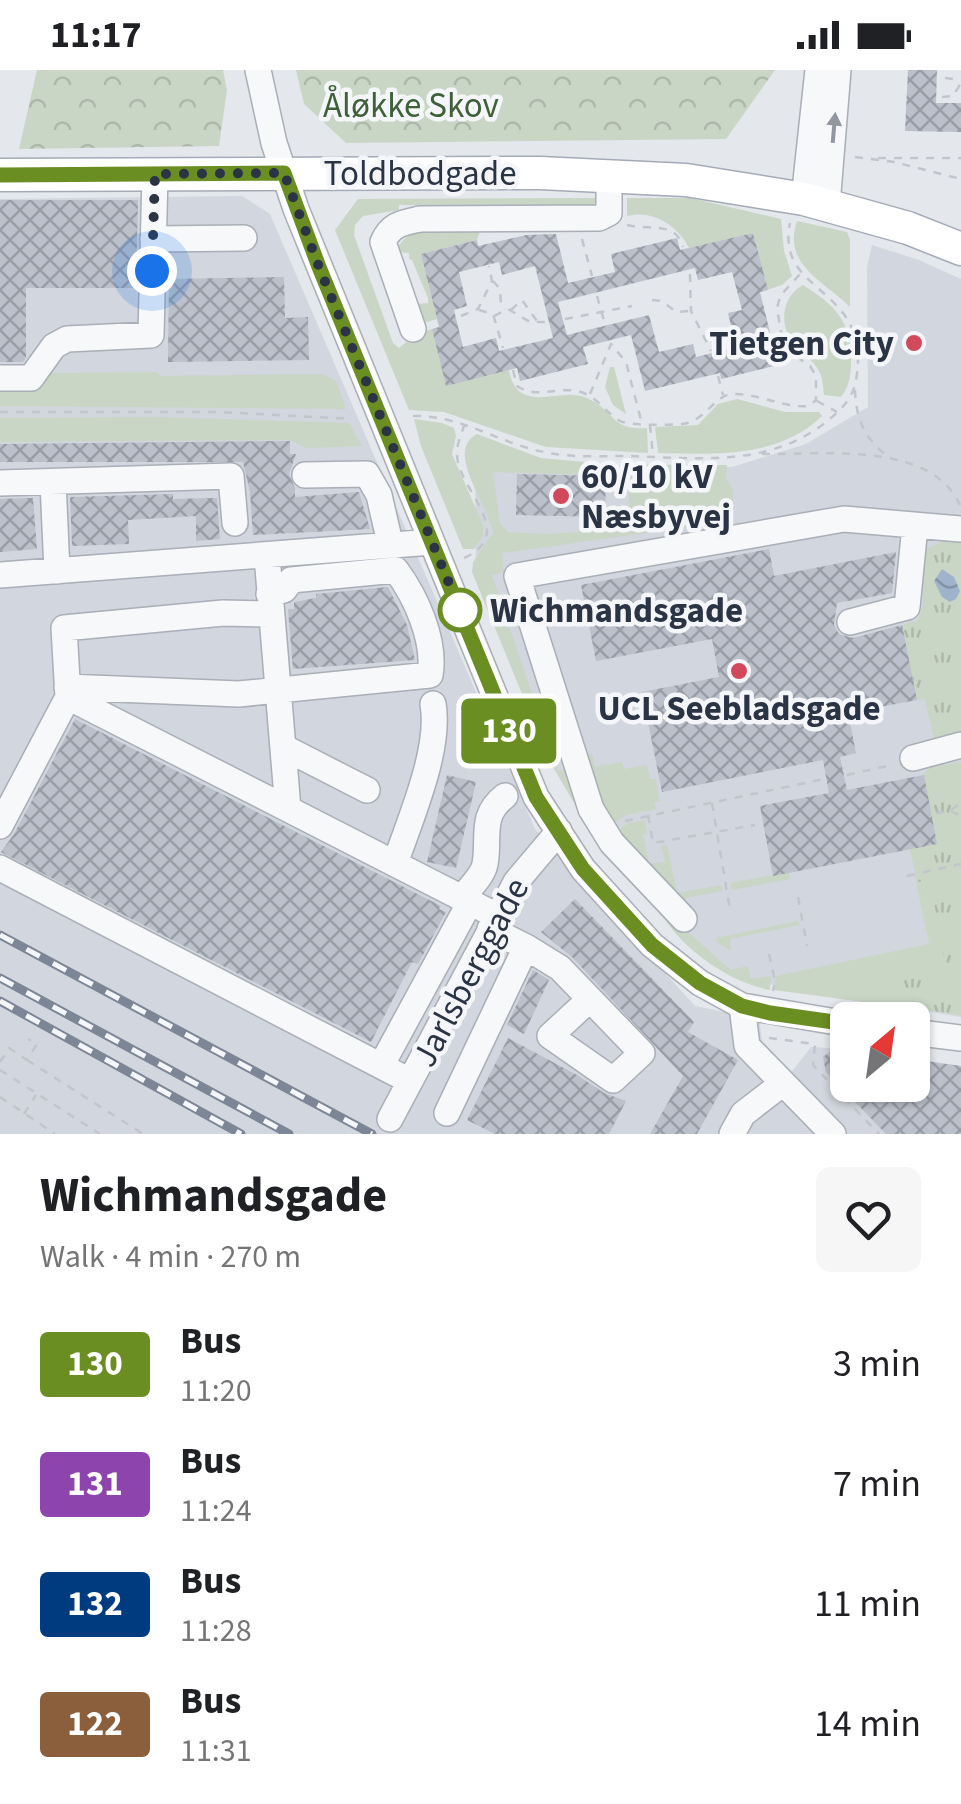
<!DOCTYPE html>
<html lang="en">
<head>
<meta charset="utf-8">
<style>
  body { margin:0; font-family:"Source Sans 3",sans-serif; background:#f6f6f6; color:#202124; height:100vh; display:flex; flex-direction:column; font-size:38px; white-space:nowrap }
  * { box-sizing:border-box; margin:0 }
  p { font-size:32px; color:#757577 }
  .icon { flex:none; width:55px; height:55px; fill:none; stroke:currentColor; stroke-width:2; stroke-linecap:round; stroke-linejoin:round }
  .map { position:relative; height:1064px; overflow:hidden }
  .panel { display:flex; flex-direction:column; background:#fff; flex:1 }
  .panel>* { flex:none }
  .badge { padding:0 20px; border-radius:8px; font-size:35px; line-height:65px }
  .needle { width:65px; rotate:29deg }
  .tools { position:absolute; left:830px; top:932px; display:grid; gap:20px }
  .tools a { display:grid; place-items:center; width:100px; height:100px; border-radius:15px; background:#fff; box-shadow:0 2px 8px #0004; font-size:50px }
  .you { position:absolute; width:50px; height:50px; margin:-25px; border:8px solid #fff; border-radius:50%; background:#1a73e8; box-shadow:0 0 0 15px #1a73e833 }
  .map>.badge { position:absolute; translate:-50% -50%; box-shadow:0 0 0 5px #fff }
  .round { display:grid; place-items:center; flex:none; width:105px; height:105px; border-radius:15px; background:#f6f6f6 }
  .overview { display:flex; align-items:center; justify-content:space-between; height:170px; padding:0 40px }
  h1 { font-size:48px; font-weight:700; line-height:75px }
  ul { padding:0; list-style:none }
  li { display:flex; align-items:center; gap:30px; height:120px; padding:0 40px }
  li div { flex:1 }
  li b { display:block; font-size:38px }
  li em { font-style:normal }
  li .badge { min-width:110px; font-weight:700; text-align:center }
  .status { display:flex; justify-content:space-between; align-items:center; height:70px; padding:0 50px; background:#fff; direction:ltr }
  .status svg { height:28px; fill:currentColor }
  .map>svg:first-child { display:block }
</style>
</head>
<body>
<div class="status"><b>11:17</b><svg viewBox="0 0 49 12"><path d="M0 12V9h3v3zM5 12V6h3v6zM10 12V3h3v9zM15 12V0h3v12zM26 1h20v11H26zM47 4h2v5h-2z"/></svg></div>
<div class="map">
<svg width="961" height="1064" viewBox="0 0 961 1064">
  <defs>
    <pattern id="forest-crowns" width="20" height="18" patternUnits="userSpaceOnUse" patternTransform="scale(2.5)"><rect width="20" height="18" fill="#c9d6c5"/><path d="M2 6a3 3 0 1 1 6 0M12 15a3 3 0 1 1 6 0" fill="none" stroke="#adb8ab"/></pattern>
    <pattern id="park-tufts" width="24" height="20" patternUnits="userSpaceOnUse" patternTransform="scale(2.5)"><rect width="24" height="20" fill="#c9d6c5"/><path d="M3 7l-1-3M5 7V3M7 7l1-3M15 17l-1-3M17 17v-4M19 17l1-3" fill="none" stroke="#adb8ab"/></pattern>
    <pattern id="water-waves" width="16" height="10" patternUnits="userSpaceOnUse" patternTransform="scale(2.5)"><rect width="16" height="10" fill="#9fb4cc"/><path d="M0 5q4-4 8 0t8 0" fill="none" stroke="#8293a7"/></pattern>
    <pattern id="building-cross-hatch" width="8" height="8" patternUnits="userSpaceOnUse" patternTransform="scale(2.5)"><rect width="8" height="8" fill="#bbc0ca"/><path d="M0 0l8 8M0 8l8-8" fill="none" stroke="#989da6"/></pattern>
  </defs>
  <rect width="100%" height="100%" fill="#e4e7ec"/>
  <path fill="#d2d6de" d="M242,126L270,144L535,759L695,936L759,949L763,978L790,1004L811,977L847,979L848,1015H912L913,989L961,996V1064H0V129Z
    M872,175L919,190L961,209V947L738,909L673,854L557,702L476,501L475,388L623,397H732L806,374L868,337L867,197Z"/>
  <path fill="#c9d6c5" d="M597,128L592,140L574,136L399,135V140L363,146L355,155L354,165L393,273L399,278L416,264L432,259L446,315L509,300C511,311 515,321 526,325C546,332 566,319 587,328C615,340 610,361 647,358L648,383L546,377L444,342L409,340L335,160L358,129Z
    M627,128H690L781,149L784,181L792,206L782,215L767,220L753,163L689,178C678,156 653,139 627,146Z
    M797,151L847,162L850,170V237C824,211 782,195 797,151Z
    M482,156L477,170L421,184L437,249L423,253L417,234L428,233V228L412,190L409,189V183L396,182C407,150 453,158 482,156Z
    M803,215C834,234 852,252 851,290C851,304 850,315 841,327L824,325C823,317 823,308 819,301C813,289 799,282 792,271C779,253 782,226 803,215Z
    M610,297H614L626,344L613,335L605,317Z
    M156,302L161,306L323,304L336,311L346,339L0,336V313L50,303Z
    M737,329L785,342H819L822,346C777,389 715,384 658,383L655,357L698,355L718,334Z
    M155,347L349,353L362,376L307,378L290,370L0,372V348Z
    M414,349L442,353L454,358L456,366L452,384L483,455V466L474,479H463L421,376Z
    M477,364L541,388L596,393L595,405L493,402L500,453L508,462L546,464L631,459L627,394L690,395L689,409L684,419L691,424L701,421L698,407L706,395H727L726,408L734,422L730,441L732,451L502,483L504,502L492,505L558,701L572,698L580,743L550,692L472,502L473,492L493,463C488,433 444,381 477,364Z
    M592,684L595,697L622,692L624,699L647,695L650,709H656L660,731L654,732L656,739L626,745L610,756L585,685Z
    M645,750L647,763L643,764L649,794L665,792L661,776L667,775L677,823L721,815L723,821L686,828L688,841L615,763L628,753Z
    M959,797L961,945L774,920L776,906L929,874L915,806Z
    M789,802L790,809L732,820L730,813Z
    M657,835L731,900L748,896L751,909L771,906L770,920C727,912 675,875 657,835Z
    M798,851L799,855L730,869L731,881L717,872L716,868Z"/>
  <path fill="url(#forest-crowns)" d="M37,0H223L227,20L219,76L19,79Z
    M296,0H775L726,69L346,73L304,34Z"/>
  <path fill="url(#park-tufts)" d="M954,465L961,466V666L934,669L925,629L917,630L902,555L918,550L923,536L921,482Z
    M961,692V945L826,926L947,902L930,811L917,812L910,779L937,774L924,705L929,697Z"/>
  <path fill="url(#water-waves)" d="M942,499L954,507L960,521L956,529L950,532L942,527L934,511Z"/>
  <path fill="url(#building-cross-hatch)" fill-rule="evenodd" d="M908,0H937L936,33H961V62L905,61Z
    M0,130H138L136,218H26V287L23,292H0Z
    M753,163L768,220L760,222L778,295L721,309L720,303L645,321L631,265L583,277L588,294L520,311L517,298L446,316L432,259L439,257L421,184L477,170L478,176L526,165L556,164L568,213L615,202L611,184L677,168L680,180ZM499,192L502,205L535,196L553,268L499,281L496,268L463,277L454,240L467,236L459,202ZM695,198L698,210L732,202L742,240L728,243L736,277L696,287L693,274L659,282L649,245L567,265L558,232Z
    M284,207L285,248L308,247L309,290L168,292L169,209Z
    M290,371V384H296L289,404L295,418V427L359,422L370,459L253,465L250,422L243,392H0V374Z
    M517,404L606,406L605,447L516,445Z
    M173,424V429L217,428L220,469L196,471V446L128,450L129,474L72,476L70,427Z
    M33,428L37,479L0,482V429Z
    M769,479L774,506L896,482L892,523L837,533L834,555L839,564L853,568L902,555L917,630L848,643L856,683L840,687L847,720L924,705L937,774L773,806L760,736L829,723L823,690L662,722L642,622L719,607L712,569L596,591L581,515Z
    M388,517L407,555L415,590L293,599L288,539H294V532L316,528V524Z
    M75,649L441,836L439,839L446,842L418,894L412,892L371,972L1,782L14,764Z
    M447,705L476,712L456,798L427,792Z
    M575,829L694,952L688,962L738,990L697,1064H650L683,1006L572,887L541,862Z
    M533,900L549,910L524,964L507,955Z
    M508,968L577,1005L604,1023L626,1031L609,1064H495L467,1050Z
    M835,978L848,979V1015H912V989L961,996V1064H886L826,1002L823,987Z"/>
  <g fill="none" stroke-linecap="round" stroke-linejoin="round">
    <defs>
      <path id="minor" d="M258,0L274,73L296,139L536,727L583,799L652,875L700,913L742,936L848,954
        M804,129L818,0
        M827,135L838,0
        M153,169L244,168
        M413,259L383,172C391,154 402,153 420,149L599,148L609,143V106
        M0,308H31L54,276L67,269L151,265L155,104
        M305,405L367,404L379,425L390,473
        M53,412L57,501
        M0,413L231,406L235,453
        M267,486L288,739L497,846
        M0,505L432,472
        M271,544L223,543L64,558L68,627L288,739
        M850,552L907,537L915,456
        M67,617L239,624L430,605C436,571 416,527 396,500L291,510L284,520L269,524
        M283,677L367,720
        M913,688L961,675
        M0,756L68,627
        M395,794C410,749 441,680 433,634
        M0,798L410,1011
        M462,828C469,818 483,806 485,794C490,767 479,746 505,726
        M684,849L612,773L591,739L517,506L844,449L961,459
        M526,877L560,898L642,983L613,1010L550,966L590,929
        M742,936L747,976L833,1064
        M912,962L961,968
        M381,996L470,832
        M447,1043L526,877L490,859
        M390,1049L516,812L559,761
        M732,1064L743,1044L783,1013"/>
      <path id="major" d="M0,105L540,103L686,110L804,129L908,158L961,179"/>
    </defs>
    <use href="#minor" stroke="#a9aeb7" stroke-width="28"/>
    <use href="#major" stroke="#a3abb8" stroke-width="35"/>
    <path stroke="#c2c5cb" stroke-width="2.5" stroke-dasharray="8 8" stroke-linecap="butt" d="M945,8L961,10
      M942,27L953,26L961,13
      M855,87L894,92L961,109
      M878,88H961
      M627,155C650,161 675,150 683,177
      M582,169L592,206
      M690,204L691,241L711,281
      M493,211L500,219L501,235L505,239
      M597,226L605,254
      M652,230L662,231L676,242L689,241
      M479,240L493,244L503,278
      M511,240L522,230L537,251
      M461,246L478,239L492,211L489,196
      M494,246L508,239L530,252H546
      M565,249L632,236
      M513,300L517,316C537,329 555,317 577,321C597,325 604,342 620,351C630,356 670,355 682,354C705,352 715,324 733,324C758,323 782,338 809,336L816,330V306L810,296L791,283L782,267L777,239L780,226L801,203
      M718,306L723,325
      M855,320C856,351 866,372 892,389
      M590,324L611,274L626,292L642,354
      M817,331L837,342
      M0,342H220L351,349
      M413,346C462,345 498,373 544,382C571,388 601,386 628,386C696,388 768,398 826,352C840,341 853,329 856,310C873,214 775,227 790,153
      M650,355L653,386
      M762,384C822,385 930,370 960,435
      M691,424L698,390
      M464,488C519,463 458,420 457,385C456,375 462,364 464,355
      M847,705L892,695
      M712,733L730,840
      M951,741L961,746
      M936,743L949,741L961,733
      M648,745L653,773L755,755
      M625,751L824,709
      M907,806L961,794
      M798,827L807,876
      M769,884L775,911L773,921
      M769,968L815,974L813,995L879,1064
      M27,990L143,1064
      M0,992L9,978L27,990L37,974L28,969
      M0,1000L100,1064
      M0,1027L55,1064
      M24,1044L36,1025"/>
    <use href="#minor" stroke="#f7f8fa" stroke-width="25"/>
    <use href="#major" stroke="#fff" stroke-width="32"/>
    <defs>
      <path id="rail" d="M0,865L372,1064
        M0,908L289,1064
        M0,931L241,1064"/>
    </defs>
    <use href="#rail" stroke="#7d8696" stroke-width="9"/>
    <use href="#rail" stroke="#f4f6f9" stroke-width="5" stroke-dasharray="15" stroke-linecap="butt"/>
  </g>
  <defs><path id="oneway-solid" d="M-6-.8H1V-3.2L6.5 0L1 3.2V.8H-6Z" transform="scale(2.5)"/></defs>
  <use fill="#9196a0" href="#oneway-solid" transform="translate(834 58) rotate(-85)"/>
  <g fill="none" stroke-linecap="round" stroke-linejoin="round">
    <defs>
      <path id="line" d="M0,105L284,103L319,197L536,727L583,799L652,875L700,913L742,936L770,943L848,954"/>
    </defs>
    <use href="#line" stroke="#fff" stroke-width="22"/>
    <use href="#line" stroke="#6b8e23" stroke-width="15"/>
    <path stroke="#2b3445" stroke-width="10" stroke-dasharray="0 18" d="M152,201L155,104L284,103L319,197L460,540"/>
  </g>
  <g fill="#d1495b" stroke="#f4f6f9" stroke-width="4">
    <circle cx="914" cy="273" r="10"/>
    <circle cx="561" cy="426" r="10"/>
    <circle cx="739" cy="601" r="10"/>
  </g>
  <circle fill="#fff" stroke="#6b8e23" stroke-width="5" cx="460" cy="540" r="20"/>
  <g text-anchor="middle" stroke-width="9" stroke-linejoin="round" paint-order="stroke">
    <g font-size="35" fill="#3f6138" stroke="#f4f6f9">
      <text x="411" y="47">Åløkke Skov</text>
    </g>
    <g font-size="35" fill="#2b3445" stroke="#f4f6f9">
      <text x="420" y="115">Toldbodgade</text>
      <text transform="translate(470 902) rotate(-62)" y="12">Jarlsberggade</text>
    </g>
    <g font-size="35" font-weight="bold" fill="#2b3445" stroke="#f4f6f9" text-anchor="end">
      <text x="894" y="285">Tietgen City</text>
      <text x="581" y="418" text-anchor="start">60/10 kV<tspan x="581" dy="40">Næsbyvej</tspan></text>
      <text x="739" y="650" text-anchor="middle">UCL Seebladsgade</text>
    </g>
    <g font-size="35" font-weight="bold" fill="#2b3445" stroke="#f4f6f9" text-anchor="start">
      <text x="490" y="552">Wichmandsgade</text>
    </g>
  </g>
</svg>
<div class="tools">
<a><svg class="needle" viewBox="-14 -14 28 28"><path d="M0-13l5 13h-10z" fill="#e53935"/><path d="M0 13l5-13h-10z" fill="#757577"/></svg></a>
</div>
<div class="you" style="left:152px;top:201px"></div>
<b class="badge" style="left:509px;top:661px;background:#6b8e23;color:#fff">130</b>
</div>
<section class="panel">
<div class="overview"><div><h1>Wichmandsgade</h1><p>Walk · 4 min · 270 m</p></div><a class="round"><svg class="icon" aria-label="heart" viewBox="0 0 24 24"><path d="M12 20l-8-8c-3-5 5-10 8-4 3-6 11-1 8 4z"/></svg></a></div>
<ul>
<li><span class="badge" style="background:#6b8e23;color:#fff">130</span><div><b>Bus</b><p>11:20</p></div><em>3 min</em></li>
<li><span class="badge" style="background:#8e44ad;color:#fff">131</span><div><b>Bus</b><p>11:24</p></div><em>7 min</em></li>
<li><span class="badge" style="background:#003b80;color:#fff">132</span><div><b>Bus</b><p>11:28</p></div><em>11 min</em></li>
<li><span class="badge" style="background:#8b5e3c;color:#fff">122</span><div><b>Bus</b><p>11:31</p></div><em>14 min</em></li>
</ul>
</section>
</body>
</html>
